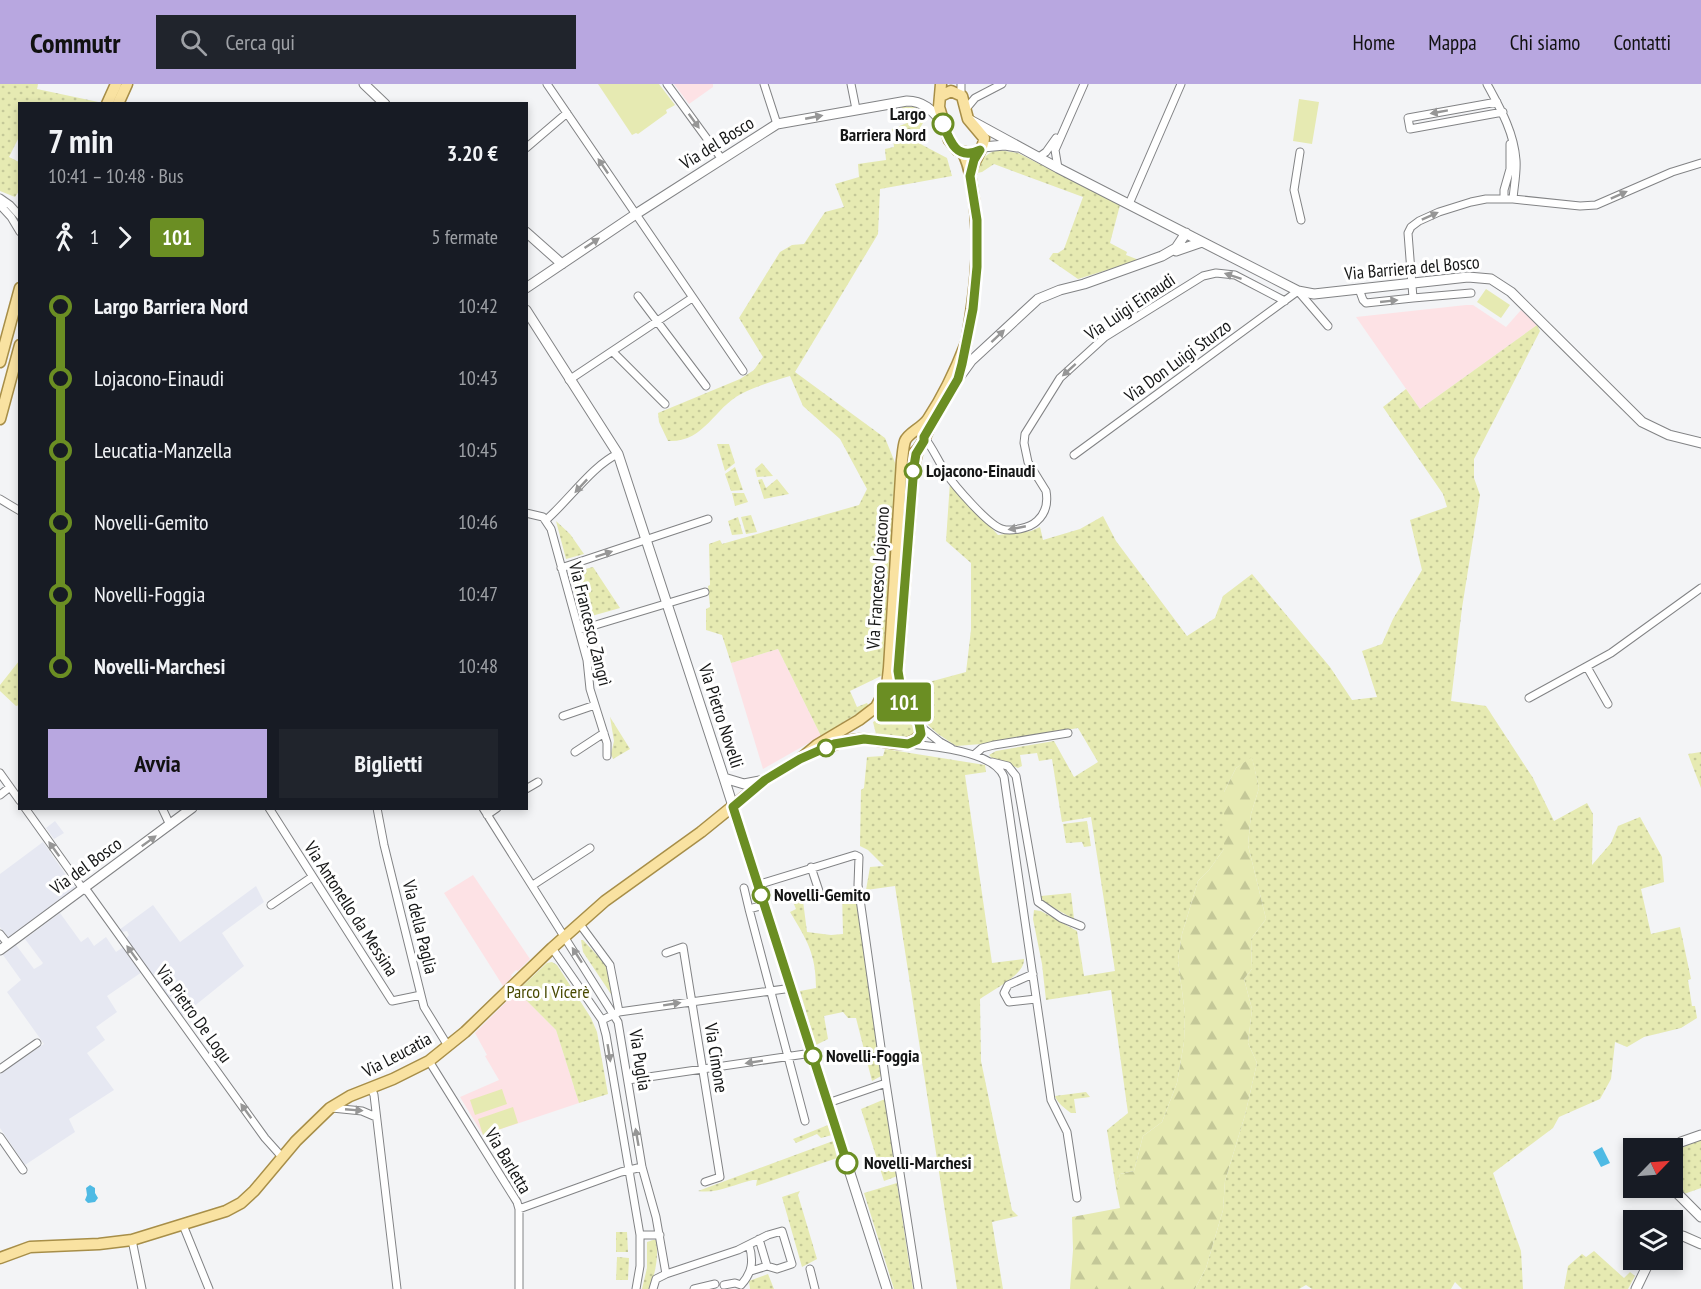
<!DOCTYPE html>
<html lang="it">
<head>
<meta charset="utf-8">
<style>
  body { margin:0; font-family:"PT Sans Narrow",sans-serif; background:#20242c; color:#f1f3f6; height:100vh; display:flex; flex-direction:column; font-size:22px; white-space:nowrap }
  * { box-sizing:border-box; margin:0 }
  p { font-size:20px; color:#9ea1a6 }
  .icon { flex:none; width:33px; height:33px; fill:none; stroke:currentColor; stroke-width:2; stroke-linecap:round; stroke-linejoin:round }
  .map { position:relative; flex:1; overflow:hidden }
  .details { position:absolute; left:18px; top:18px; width:510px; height:708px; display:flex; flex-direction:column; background:#171b24; border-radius:0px; box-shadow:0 3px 9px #0003 }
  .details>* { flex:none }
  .badge { padding:0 12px; border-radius:4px; font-size:21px; line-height:39px }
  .needle { width:39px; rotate:65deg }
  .tools { position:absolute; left:1623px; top:1054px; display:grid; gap:12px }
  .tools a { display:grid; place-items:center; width:60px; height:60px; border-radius:0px; background:#171b24; box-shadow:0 3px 9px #0003; font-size:30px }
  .map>.badge { position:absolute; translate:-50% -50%; box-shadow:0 0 0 3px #fff }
  .legs { display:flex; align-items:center; gap:9px; height:66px; padding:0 30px; font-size:20px }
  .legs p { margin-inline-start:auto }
  .headline { display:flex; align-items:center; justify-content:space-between; height:102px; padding:0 30px }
  h1 { font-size:33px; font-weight:800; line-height:45px }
  .action { display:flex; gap:12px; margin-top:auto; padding:12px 30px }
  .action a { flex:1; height:69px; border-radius:0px; background:#b8a7e0; color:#111; font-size:24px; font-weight:800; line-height:69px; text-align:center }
  .action a+a { background:#20242c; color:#f1f3f6 }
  ul { padding:0 30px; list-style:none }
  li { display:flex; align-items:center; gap:21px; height:72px; font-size:22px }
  li i { display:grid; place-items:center; width:9px; height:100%; margin:0 8px; background:currentColor }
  li i::after { content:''; width:15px; height:15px; margin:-8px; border:4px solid; border-radius:50%; background:#171b24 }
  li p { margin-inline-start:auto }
  li:first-child i { background:linear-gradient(#0000 50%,currentColor 0) }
  li:last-child i { background:linear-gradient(currentColor 50%,#0000 0) }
  header { display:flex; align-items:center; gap:36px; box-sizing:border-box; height:84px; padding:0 30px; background:#b8a7e0; color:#111 }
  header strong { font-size:28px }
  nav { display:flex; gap:33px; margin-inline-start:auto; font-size:21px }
  .search { width:420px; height:54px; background:#20242c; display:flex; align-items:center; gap:15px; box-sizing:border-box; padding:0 21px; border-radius:0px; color:#9ea1a6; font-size:22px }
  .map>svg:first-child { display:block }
</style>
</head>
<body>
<header>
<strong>Commutr</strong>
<div class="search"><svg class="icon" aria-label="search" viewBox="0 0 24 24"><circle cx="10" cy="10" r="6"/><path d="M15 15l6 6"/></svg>Cerca qui</div>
<nav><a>Home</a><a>Mappa</a><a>Chi siamo</a><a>Contatti</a></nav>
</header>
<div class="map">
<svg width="1701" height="1205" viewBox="0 0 1701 1205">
  <defs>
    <pattern id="grass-dots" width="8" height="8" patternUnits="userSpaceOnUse" patternTransform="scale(1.5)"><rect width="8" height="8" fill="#e6eab2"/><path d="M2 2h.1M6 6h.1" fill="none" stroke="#c4c898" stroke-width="1.8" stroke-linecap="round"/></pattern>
    <pattern id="forest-firs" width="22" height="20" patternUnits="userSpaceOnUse" patternTransform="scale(1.5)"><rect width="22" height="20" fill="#e6eab2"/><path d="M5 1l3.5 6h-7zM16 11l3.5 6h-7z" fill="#c4c898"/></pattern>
  </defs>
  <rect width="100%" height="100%" fill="#f3f4f6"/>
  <path fill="#e6e8f2" d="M55,737L64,749L54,755L46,744Z
    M43,758L75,804L8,854L0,843V790Z
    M256,802L264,818L222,849L244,882L182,932L157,898L160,894L157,890L152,892L126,855L129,851L127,847L121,848L119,846L153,821L180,858Z
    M60,829L81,858L88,853L94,862L106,853L116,868L125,862L142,888L107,912L117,928L96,943L105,956L87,969L114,1006L69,1035L75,1048L25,1081L0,1044V990L44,960L7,908L21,896L3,871L16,861L34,885L41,881L43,879L25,855Z"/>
  <path fill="#fde2e5" d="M674,0H713V3L689,20Z
    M1466,221H1473L1506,243L1521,226L1537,241L1420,325L1356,233Z
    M778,565L821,652L763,685L731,579Z
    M473,791L530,875L518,887L516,886L511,891L512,893L503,902L444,809Z
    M517,907L556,946L579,1019L483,1051L460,1013L499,996L485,972L487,971L475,949Z"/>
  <path fill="url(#grass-dots)" d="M0,0H38L37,5L103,19L20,20L19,53L9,73L19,78V107L15,113L0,107Z
    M901,22L915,23L927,32L913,56L947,74L952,92L880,105L878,150L795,288L885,354L896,381L883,591L850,607L857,623L867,619L869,622L821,652L778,565L731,579L722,551L706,546V525L710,523L708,502L710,501L709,460L720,456L722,460L859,421L867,405L840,355L803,322L790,292C774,297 756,302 741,310C714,324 704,359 668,357L659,338L658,329L740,295L754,286L763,273L739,234L780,168L792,161L804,160L825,128L844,123L835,100L859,93L858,80L886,76L885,65L894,63L892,45L907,39Z
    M999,66L1018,69L1120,121L1110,159L1127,168L1126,171L1139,176L1078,195L1049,175L1053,169H1058L1064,165L1083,113L994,80L982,88L977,89C979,76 987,68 999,66Z
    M1537,241L1540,247L1474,375V394L1480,411L1462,524L1451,617L1486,622L1533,694L1554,737L1587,719L1593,730L1592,781L1611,759L1618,742L1640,733L1662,773L1664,798L1641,805L1651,850L1680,843L1691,895L1688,896L1692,922H1695L1697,934L1681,944L1644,953L1627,963L1615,958L1611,995L1600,1015L1559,1033L1553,1044L1493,1089L1521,1167L1523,1205H1462L1455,1198L1451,1205H1312L1306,1201L1299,1205H1195L1206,1184L1223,1126L1225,1097L1245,1031L1257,979L1248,959L1252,925L1244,895L1252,885L1251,855L1266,835L1248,761L1251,730L1259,704L1252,674L1236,684L1224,708V765L1209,786L1198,797L1182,850L1178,876L1185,930L1184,958L1177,999L1162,1038L1143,1052L1134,1087L1120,1090L1116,1104L1107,1046L1128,1029L1111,906L1046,916L1042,880L1033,835L1034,826L1041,827L1077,847L1084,892L1115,887L1091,733L1062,738L1052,675L1039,677L1037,669L1020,671L1022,682L1018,684L992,674L989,671L996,667L1054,657L1074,693L1098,678L1078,644L994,659L956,662L938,650L929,642L911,618L907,604L966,588L971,546V479L946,457L950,398L998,451L1031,447L1040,443L1043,456L1080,445L1103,432L1116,457L1187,552L1215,534L1223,512L1252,490L1330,583L1352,616L1377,613L1362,567L1382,560L1393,535L1422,486L1410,436L1447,423L1443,410L1383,323L1406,305L1420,325Z
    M717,360H729L735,379L725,387Z
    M762,379L773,392L757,393L755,385Z
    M735,383L743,406L731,407L725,390Z
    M762,395L766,404L777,395L789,410L764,415L758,396Z
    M732,409H744L748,418L735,422Z
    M751,431L757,448L746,450L741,433Z
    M738,433L743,450L732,451L728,437Z
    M556,437L570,450L584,470L566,475Z
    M593,483L620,524L581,535L570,489Z
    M19,577V621L16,622L0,607V601Z
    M900,624L915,644L913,651L907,653L876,650L873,638Z
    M610,633L630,665L613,675L611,670L614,657Z
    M885,665L985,681L986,688L965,691L992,879L1024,875C1025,891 992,906 980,915L981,977L1012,1126L1018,1132L992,1138L1003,1205H957L895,802L866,806L870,783L884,782L868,766L860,762L861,706L864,704L867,673L883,672Z
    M1701,668V704L1688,670Z
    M1087,737L1091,762L1084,763L1082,758L1066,759L1063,740Z
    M854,803L883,991L872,997L856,934H848L843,928L824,932L828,955L816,961L800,907L816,904C816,870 807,856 790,828L796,825L793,818L803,817L807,848L831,851L843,850L842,809Z
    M1071,809L1074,835L1043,818L1041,812Z
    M581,856H583L607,882L612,909L611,910L583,868Z
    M552,878L557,881L591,934L597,948L608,1010L579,1019L556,946L517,907L547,879Z
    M1086,1008L1090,1013L1074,1015L1076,1029H1071C1066,1025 1057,1019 1055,1012Z
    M885,1015L900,1091L884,1097L861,1025Z
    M828,1041L832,1051L821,1054L817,1050L796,1059L793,1055Z
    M1701,1056V1104L1684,1110C1667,1084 1667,1065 1701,1056Z
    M833,1057L837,1074L756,1102L757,1096H753C734,1100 718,1110 698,1107Z
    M897,1099L913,1205H894L864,1109Z
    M800,1107L798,1111L817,1175L802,1183L782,1113Z
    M616,1148H627L628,1168H616Z
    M653,1156H656C659,1173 655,1189 650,1205H642L647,1184V1158Z
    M1594,1167L1624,1194L1630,1188L1635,1192L1628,1205H1564L1568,1182L1582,1170L1586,1173Z
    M617,1173L629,1174L628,1196H616Z
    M768,1190L774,1205H750L749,1197Z"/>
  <path fill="url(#forest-firs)" d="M1252,673L1259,704L1251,730L1248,761L1266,835L1251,855L1252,885L1244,895L1252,925L1248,959L1257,979L1245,1031L1225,1097L1223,1126L1206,1184L1195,1205H1070L1073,1166L1072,1133L1120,1124L1116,1104L1120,1090L1134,1087L1143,1052L1162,1038L1177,999L1184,958L1185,930L1178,876L1182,850L1198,797L1209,786L1224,765V708L1236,684Z"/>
  <path fill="#e6eab2" d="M598,0H659L675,21L666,26L667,29L638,50L636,49L632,51Z
    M1299,15L1319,18L1312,60L1293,57Z
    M1486,205L1510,221L1501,234L1477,218Z
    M502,1005L507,1020L475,1031L470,1016Z
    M513,1023L518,1039L483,1051L478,1035Z"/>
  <path fill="#4ebae4" d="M1602,1063L1610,1079L1601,1083L1593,1068Z
    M90,1101L95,1104V1109L98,1114L95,1118L88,1119L85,1116L87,1111L86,1104Z"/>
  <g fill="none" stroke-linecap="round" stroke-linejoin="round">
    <defs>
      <path id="street" d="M547,0L743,287
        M667,0L721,74
        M764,0L777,40
        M851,0L856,25
        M1487,0C1500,24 1514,48 1516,76C1517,88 1514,102 1513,115
        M961,11V0
        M1497,18L1408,34L1410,45L1503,28
        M965,26L975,14L1002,0
        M526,64L567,29
        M1300,68L1294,106L1301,136
        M1039,73L1046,68L1056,54
        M1058,84L1055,66L1084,0
        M0,114L10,121L20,132
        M1504,114V106L1510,85V60
        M1129,120L1181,0
        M0,121L11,133L20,148
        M1359,205L1363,216L1366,219L1413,214L1408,149L1411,143L1419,137L1439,128L1471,118L1486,115H1513L1580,122L1596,121L1672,88L1701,79
        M638,212L706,302
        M1413,214L1471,209
        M613,268L665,320
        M569,296L692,214
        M924,353C933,364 938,377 946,389C954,401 988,441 1002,445C1011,448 1030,444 1037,437C1046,429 1048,418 1046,407L1028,378L1024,359L1025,350L1060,294L1105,253L1203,192L1216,189L1235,191L1285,217
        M1074,371L1298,207L1328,242
        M0,415L20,427
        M526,429L543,433L551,445L587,576L590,605L607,659V672
        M546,436C568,417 594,380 618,370
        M561,484L708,435
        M579,546L705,508
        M1587,583L1608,620
        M1529,614L1611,569L1701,504
        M563,632L595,621
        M921,643L940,658L951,664
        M908,660C932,662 994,667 1004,693L1051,1016L1067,1048L1077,1114
        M575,668L604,649
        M974,671L982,664L994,661L1068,649
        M992,678L1008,682L1016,692L1038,818L1061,834L1081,842
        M0,689L20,717
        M526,705L538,698
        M0,711L10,703
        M25,724L83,805L88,808L265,1054L282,1073
        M162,724L170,741
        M269,724L392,917L421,911
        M377,724L384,761L421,911L424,923L448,962
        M483,724L618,938L642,1083L656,1133L666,1190
        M487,731L497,724
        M811,783L819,807
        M533,801L590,764
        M757,801L855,771L859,773L858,801L886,999L828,1019
        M744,804L749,825
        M271,821L312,793
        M764,821L749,825L805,1037
        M579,839L610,881L619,928
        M0,850L8,860
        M552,864L602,936L606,951L640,1151V1182L636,1205
        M666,869L683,863L720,1093L705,1098
        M1033,890L1008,901L1004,909L1009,918L1036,915
        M602,936L619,928L792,904
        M429,977L517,1118L519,1125V1205
        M0,985L37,959
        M628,996L812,969
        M886,999L918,1205
        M371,1004L374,1011L397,1205
        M332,1024L362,1027L376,1033
        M0,1053L23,1086
        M519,1125L621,1088L642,1083
        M183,1141L209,1205
        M640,1151H660
        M132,1156L142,1205
        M810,1185L815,1205
        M751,1187L767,1182L759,1155
        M724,1201L735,1199L741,1201
        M741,1201C752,1189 754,1177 749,1161
        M653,1205L656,1195L666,1190L738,1166L768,1151L782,1147L792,1180L777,1185L767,1182
        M694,1205L715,1200"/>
      <path id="secondary" d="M364,0L385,20
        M970,36L1058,84L1298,207L1314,210L1468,193L1491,195L1511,208L1642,338L1669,351L1701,359
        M983,63L1005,61L1017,63
        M526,148L562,180
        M1176,167L1202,158
        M526,204L636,130L777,40L907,17C923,17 932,26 942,38
        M526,226L618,370L724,694L887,1205
        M958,295L971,277L1038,215L1060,206L1084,200L1162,172L1176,164L1186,149
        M724,694L744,700L765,696
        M0,866L192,724
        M1672,1066L1681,1058L1701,1051
        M1672,1104L1701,1133
        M1672,1152H1683L1701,1160
        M1636,1205L1650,1176"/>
      <path id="primary" d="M941,0L939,23L949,56L957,66L969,69
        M941,12L951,7L962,12L968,35L984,54C984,66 973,76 971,89
        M107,20L116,0
        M118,20L127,0
        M962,68C969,78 970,91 972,103C982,161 975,209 965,266
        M0,278L20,204
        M0,335L20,261
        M914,369C924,360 927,348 933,336
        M876,623L887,602L889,584L902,376C903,370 903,363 905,357C908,349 922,344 928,335C944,311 956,285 966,259
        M818,667C832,661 848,655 864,655C882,655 910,669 921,649L919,639L903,617L898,587L914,382L918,366
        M0,1174L30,1163L99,1160L132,1156L226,1127L241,1119L254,1107L296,1057L330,1024L350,1012L393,995L429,977L465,948L552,864L605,817L701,748L765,696L800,675L817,661L859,636L876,623L892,616L903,617"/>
    </defs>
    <use href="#street" stroke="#828385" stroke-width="9"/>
    <use href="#secondary" stroke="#828385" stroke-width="11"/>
    <use href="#primary" stroke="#a78e48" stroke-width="13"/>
    <use href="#street" stroke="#fff" stroke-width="7"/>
    <use href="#secondary" stroke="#fff" stroke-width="9"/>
    <use href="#primary" stroke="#f9e2a1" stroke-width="10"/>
  </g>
  <defs><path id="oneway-solid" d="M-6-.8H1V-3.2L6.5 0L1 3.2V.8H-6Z" transform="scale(1.5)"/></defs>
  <g fill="#969696">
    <use href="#oneway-solid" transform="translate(1439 28) rotate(170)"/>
    <use href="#oneway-solid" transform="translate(814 33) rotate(-11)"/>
    <use href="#oneway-solid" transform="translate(694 37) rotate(54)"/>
    <use href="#oneway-solid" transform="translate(603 82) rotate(-124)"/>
    <use href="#oneway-solid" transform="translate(1619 111) rotate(-24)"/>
    <use href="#oneway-solid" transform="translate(1430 132) rotate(-24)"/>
    <use href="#oneway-solid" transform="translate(592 159) rotate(-34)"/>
    <use href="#oneway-solid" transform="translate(1233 192) rotate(-162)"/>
    <use href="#oneway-solid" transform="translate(1389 217) rotate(-6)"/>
    <use href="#oneway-solid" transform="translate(998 252) rotate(-43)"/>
    <use href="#oneway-solid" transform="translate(1069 286) rotate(138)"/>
    <use href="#oneway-solid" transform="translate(581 402) rotate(133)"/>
    <use href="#oneway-solid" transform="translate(1017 444) rotate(169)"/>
    <use href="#oneway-solid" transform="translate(604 470) rotate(-18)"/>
    <use href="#oneway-solid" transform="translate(149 757) rotate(-36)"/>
    <use href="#oneway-solid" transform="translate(54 765) rotate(-126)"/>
    <use href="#oneway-solid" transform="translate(132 869) rotate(-126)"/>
    <use href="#oneway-solid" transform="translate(577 871) rotate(-123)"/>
    <use href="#oneway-solid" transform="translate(672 920) rotate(-9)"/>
    <use href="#oneway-solid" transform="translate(609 969) rotate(81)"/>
    <use href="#oneway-solid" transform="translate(754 978) rotate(171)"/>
    <use href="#oneway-solid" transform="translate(354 1026) rotate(5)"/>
    <use href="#oneway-solid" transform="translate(246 1027) rotate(-126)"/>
    <use href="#oneway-solid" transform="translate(637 1053) rotate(-100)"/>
  </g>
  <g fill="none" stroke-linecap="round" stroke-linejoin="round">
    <defs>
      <path id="line-1" d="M847,1079L733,723L765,696L800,675L834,660L864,655L908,660L917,656L921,650L919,639L903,617L898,587L914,382L916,370L924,357V353L958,295L962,280L973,225L977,183V136L970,92L974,76L980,66C957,77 950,58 943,40"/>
    </defs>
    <use href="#line-1" stroke="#fff" stroke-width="14"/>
    <use href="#line-1" stroke="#6b8e23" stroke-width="9"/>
  </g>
  <g fill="#fff" stroke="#6b8e23" stroke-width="3">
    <circle cx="943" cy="40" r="10"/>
    <circle cx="913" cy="387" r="8"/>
    <circle cx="826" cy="664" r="8"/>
    <circle cx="761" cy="811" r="8"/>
    <circle cx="813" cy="972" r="8"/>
    <circle cx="847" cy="1079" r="10"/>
  </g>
  <g text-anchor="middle" stroke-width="6" stroke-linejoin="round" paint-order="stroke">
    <g font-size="18" font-weight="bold" fill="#151616" stroke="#fff" text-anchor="start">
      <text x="926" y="36" text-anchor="end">Largo<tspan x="926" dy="21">Barriera Nord</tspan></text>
      <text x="926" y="393">Lojacono-Einaudi</text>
      <text x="774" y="817">Novelli-Gemito</text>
      <text x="826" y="978">Novelli-Foggia</text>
      <text x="864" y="1085">Novelli-Marchesi</text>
    </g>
    <g font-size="18" fill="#151616" stroke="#fff">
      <text transform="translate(717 59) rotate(-32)" y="6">Via del Bosco</text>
      <text transform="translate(1412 184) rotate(-5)" y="6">Via Barriera del Bosco</text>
      <text transform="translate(1130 223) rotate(-34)" y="6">Via Luigi Einaudi</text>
      <text transform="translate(1178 277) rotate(-36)" y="6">Via Don Luigi Sturzo</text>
      <text transform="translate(878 494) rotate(-86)" y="6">Via Francesco Lojacono</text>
      <text transform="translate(590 540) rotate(76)" y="6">Via Francesco Zangrì</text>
      <text transform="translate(721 632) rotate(72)" y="6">Via Pietro Novelli</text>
      <text transform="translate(86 782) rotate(-36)" y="6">Via del Bosco</text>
      <text transform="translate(351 825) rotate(57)" y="6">Via Antonello da Messina</text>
      <text transform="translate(420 843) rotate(76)" y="6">Via della Paglia</text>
      <text transform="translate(194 930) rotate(54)" y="6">Via Pietro De Logu</text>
      <text transform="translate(397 971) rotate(-28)" y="6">Via Leucatia</text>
      <text transform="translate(716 974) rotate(81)" y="6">Via Cimone</text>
      <text transform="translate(640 976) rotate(81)" y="6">Via Puglia</text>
      <text transform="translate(508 1077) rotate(59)" y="6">Via Barletta</text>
    </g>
    <g font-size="18" fill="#484900" stroke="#fff">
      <text x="548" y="914">Parco I Vicerè</text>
    </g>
  </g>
</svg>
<div class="tools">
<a><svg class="needle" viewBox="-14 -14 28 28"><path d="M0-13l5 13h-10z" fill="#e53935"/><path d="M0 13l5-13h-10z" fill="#9ea1a6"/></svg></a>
<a><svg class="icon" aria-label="layers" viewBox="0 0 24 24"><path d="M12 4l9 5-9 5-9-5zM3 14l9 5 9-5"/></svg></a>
</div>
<b class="badge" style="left:904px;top:618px;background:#6b8e23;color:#fff">101</b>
<section class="details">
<div class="headline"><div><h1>7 min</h1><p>10:41 – 10:48 · Bus</p></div><b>3.20 €</b></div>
<div class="legs"><svg class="icon" aria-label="walk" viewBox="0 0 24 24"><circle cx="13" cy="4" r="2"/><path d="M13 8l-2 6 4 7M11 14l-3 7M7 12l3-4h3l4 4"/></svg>1<svg class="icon" aria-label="forward" viewBox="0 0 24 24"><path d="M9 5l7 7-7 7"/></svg><b class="badge" style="background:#6b8e23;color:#fff">101</b><p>5 fermate</p></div>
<ul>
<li><i style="color:#6b8e23"></i><b>Largo Barriera Nord</b><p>10:42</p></li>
<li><i style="color:#6b8e23"></i><span>Lojacono-Einaudi</span><p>10:43</p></li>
<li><i style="color:#6b8e23"></i><span>Leucatia-Manzella</span><p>10:45</p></li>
<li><i style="color:#6b8e23"></i><span>Novelli-Gemito</span><p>10:46</p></li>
<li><i style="color:#6b8e23"></i><span>Novelli-Foggia</span><p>10:47</p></li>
<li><i style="color:#6b8e23"></i><b>Novelli-Marchesi</b><p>10:48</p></li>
</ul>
<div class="action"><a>Avvia</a><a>Biglietti</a></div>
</section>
</div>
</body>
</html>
